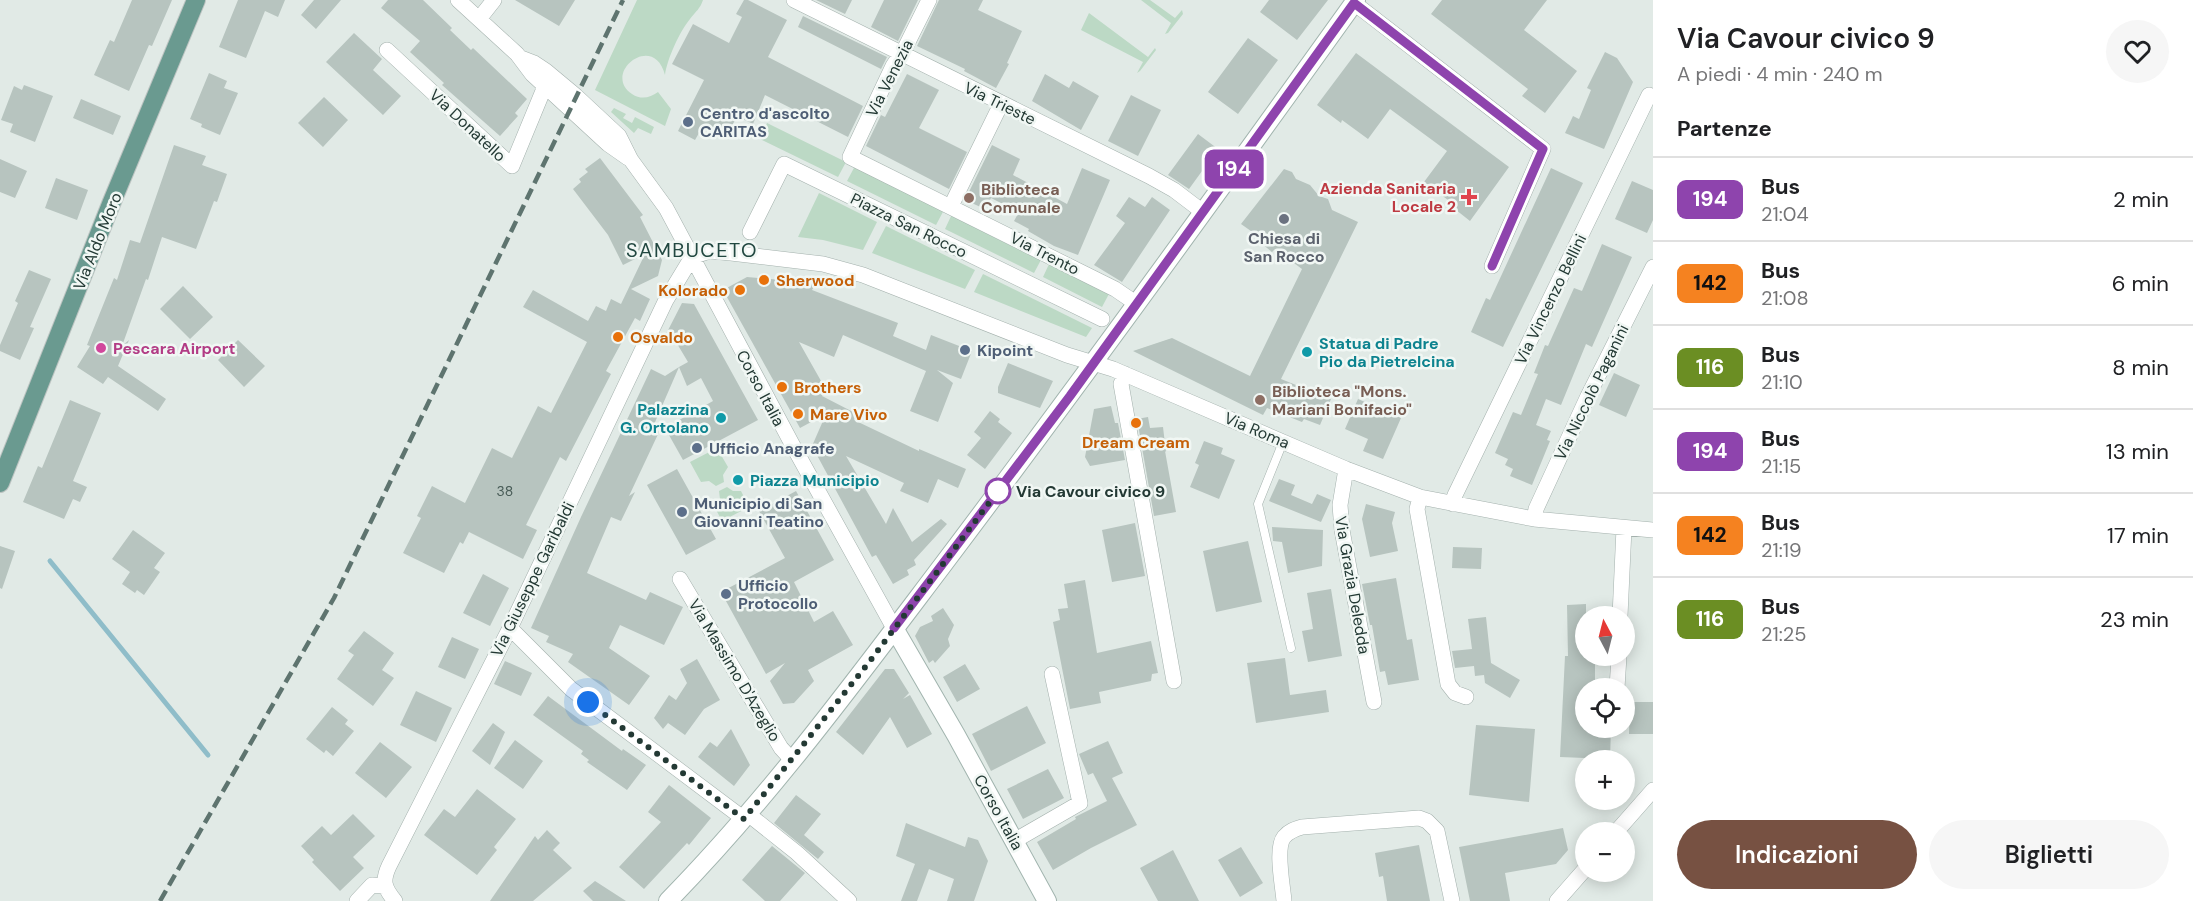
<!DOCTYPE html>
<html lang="it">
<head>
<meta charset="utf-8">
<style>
  body { margin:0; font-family:"DM Sans",sans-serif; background:#f6f6f6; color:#202124; height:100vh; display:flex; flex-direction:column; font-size:22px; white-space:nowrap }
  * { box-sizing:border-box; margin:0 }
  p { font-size:20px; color:#757577 }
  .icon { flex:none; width:33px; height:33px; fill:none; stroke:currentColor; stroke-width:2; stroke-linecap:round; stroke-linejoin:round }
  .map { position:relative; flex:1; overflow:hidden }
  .details { display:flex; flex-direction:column; background:#fff; width:540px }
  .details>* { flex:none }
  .badge { padding:0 12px; border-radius:9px; font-size:21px; line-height:39px }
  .needle { width:39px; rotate:353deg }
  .controls { position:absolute; left:1575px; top:606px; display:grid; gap:12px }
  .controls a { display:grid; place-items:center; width:60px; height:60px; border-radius:50%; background:#fff; box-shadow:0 3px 15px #0003; font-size:30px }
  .you { position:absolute; width:30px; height:30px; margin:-15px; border:4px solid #fff; border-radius:50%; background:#1a73e8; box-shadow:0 0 0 9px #1a73e833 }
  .map>.badge { position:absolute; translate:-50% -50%; box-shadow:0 0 0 3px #fff }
  h2 { padding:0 24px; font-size:22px; line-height:54px }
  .round { display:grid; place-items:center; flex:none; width:63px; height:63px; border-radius:32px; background:#f6f6f6 }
  .summary { display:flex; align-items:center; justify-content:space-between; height:102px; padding:0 24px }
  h1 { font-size:28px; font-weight:600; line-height:45px }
  .cta { display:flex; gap:12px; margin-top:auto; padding:12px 24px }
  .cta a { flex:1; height:69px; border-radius:36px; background:#775142; color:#fff; font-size:24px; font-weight:600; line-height:69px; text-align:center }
  .cta a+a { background:#f6f6f6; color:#202124 }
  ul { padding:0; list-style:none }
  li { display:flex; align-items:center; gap:18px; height:84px; padding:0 24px; border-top:2px solid #e0e0e0 }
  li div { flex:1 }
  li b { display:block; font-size:22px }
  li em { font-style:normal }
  li .badge { min-width:66px; font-weight:700; text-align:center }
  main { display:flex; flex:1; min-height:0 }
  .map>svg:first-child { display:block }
</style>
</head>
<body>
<main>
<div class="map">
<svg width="1653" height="901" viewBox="0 0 1653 901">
  <rect width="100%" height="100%" fill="#e1eae6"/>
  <path fill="#bcd9c5" d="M637,0H703C700,9 696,11 690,19C680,31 667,59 665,75C654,31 601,73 632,94C641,100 650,98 658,92L671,109L665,126L595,90Z
    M1141,0H1150L1175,18L1182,10L1183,14L1168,33L1165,34L1171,23Z
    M1089,13L1148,57L1155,48L1156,50L1140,71L1137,73L1143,62L1081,30Z
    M614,108L626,114L623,118L632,123L635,117L654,127L651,134L638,128L634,133L611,112Z
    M767,123L846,162L838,177L760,139Z
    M855,166L944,210L936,225L847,181Z
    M819,193L877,222L863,250L823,240L798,237Z
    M952,214L1042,258L1034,273L945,229Z
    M886,226L975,270L965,289L872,253Z
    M1050,262L1110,292L1102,307L1043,277Z
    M983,274L1092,328L1086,337L974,292Z
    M717,448L728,467L723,475L724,482L716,486L709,481L701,482L690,462Z
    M727,487L733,491H741L749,507L722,521L714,506L720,499L719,491Z"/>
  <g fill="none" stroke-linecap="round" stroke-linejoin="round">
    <path stroke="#8fbdc9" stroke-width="5" d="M50,561L208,755"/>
  </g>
  <path fill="#b7c4bf" d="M132,0H172L152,46L149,45L129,91L94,75L110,40L114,42Z
    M238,0H285L278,17L265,11L246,58L219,47Z
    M314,0H341L316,29L301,15Z
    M388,0H423L452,28L450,30L471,50L473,48L527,99L515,113L518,116L500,136L442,85L444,83L410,52L420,41L381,8Z
    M515,0H575L559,26Z
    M744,0H748L787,20L768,57L863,106L848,137L765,95L753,124L737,116L726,138L703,126L695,140L678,131L704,80L672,64L693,24L729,43L742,17L736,14Z
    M816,0H852L845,14Z
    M884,0H918L898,41L871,27Z
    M939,0H983L978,10L1022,31L1007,63L1009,64L996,88L964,71L965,69L917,46Z
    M1269,0H1328L1297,40L1260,12Z
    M1442,0H1547L1524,30L1577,71L1545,113L1522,96L1528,89L1431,14Z
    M803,16L887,57L881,69L798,27Z
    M354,33L382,59L373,70L401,96L383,115L326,62Z
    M1248,38L1278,60L1238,114L1208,92Z
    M1605,52L1617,58L1633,82L1604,149L1565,133L1573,116L1579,119L1591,90L1587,88Z
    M1356,53L1509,167L1470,221L1446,202L1448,200L1424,182L1447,151L1390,109L1368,139L1342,120L1341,123L1317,105Z
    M209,73L227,81L224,88L238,93L220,135L201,127L202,124L190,119Z
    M907,74L939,90L919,128L967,152L949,189L866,146L881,115L885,117Z
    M1045,74L1069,88L1073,81L1099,96L1081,130L1032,101Z
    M24,85L53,96L35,142L10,132L13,124L1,120L14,86L22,90Z
    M1131,95L1161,110L1138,156L1108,141Z
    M324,97L348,120L323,147L298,123Z
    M81,99L121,116L113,135L73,118Z
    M1198,134L1218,149L1189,189L1168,175Z
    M174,145L206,156L202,165L227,174L217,202L214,201L196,249L162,237L148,280L146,279L122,346L129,340L118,366L166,399L158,411L108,377L103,384L77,367L90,346L87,345L114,278L117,280L130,240L140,243Z
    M992,145L1020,159L1013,175L1067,204L1082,168L1110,180L1078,255L1054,246L1028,231L1029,229L1014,221L1019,212L991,198L985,209L965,200Z
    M600,158L643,215L640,217L662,260L658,276L631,289L650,299L640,321L635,318L606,371L611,374L566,461L560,457L526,525L537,530L523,559L469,532L463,544L460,542L444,573L403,553L421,518L417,516L432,486L465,503L492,448L512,458L538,406L551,413L587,342L523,307L533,290L588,321L596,306L606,311L611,299L621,304L645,254L623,265L608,235L573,189L581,182L579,179L588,172L585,169Z
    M0,159L27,171L15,198L0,192Z
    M1551,168L1583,183L1503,347L1471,332L1486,298L1490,300Z
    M1284,169L1292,172L1296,179L1310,185L1319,196L1328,199L1332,210L1358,222L1281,379L1331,399L1320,425L1304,419L1302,422L1267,408L1263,415L1133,351L1172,338L1250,376L1302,269L1275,249L1272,252L1256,239L1258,236L1241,224Z
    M56,178L88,190L77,220L45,208Z
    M1632,181L1653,190V220L1647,233L1615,219Z
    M1129,197L1145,207L1152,197L1170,210L1122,282L1094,265L1125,223L1116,216Z
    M1602,244L1632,257L1592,347L1586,344L1561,405L1546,399L1536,425L1551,431L1547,440L1550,441L1532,485L1510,476L1513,469L1505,465L1508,459L1495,453L1513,412L1521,415L1538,374L1534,373L1545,345L1548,346L1574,288L1582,291Z
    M29,270L51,279L30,327L34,328L20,360L0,351V345L18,303L15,301Z
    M747,277L816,283L812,290L898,323L893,336L926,350L931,335L972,351L961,379L937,370L953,383L938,422L910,411L926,371L843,335L834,357L799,342L825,388L822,396L857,414L854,420L919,451V449L966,469L958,488L938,479L928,503L900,491L904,483L846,456L886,524L893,508L912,542L941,519L947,524L914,560L916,565L907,570L909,575L893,584L876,555L872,557L812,446L826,414L800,428L723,290Z
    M183,286L213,317L190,339L160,309Z
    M682,303L694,304L758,420L683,460L665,428L713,401L701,378L687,386L679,367L688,362L676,342L664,338Z
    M238,340L265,366L244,387L218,360Z
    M1008,363L1053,381L1040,408L998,393V387Z
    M679,367L649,436L660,430L629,496L635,492L621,521L611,517L587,573L646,600L650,592L683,607L664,645L620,625L609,648L650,676L629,705L568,662L573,654L546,642L549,636L531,628L581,517L651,369L665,376Z
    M1614,373L1640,385L1626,417L1599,405Z
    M1358,399L1401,418L1383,459L1363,451L1368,439L1345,429Z
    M70,400L101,413L73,481L87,487L80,502L73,499L64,519L23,502L38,466L42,468Z
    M1111,406L1115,423H1118L1125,460L1090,466L1085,457L1094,409Z
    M990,411L1000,419L998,422L1012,433L985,469L967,455L981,438L974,432Z
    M1148,417L1150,428L1163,427L1166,452L1165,451L1176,512L1154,516L1137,419Z
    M1204,441L1223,448L1221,454L1235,460L1219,499L1190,487L1199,465L1195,463Z
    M677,469L716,539L686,555L647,485Z
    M1279,479L1295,485L1291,495L1312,504L1317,494L1331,500L1321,522L1269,501Z
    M796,491L834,560L794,582L814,622L833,611L853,645L808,670L814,681L794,703L783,704L770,681L785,663L766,674L721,592L785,558L759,511Z
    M1366,504L1395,512L1392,523L1398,551L1370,557L1362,519Z
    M1135,523L1145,576L1112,582L1102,530Z
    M1272,527L1323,530L1322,566L1288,573L1282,542L1273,541Z
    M133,530L165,553L154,568L160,572L144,595L137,590L135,593L122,584L130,572L112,559Z
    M1248,541L1262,602L1216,612L1203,551Z
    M0,546L15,551L2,589L0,588Z
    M1453,547L1482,548L1481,569L1452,568Z
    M483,574L509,588L490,626L463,613Z
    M1396,578L1407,640L1412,639L1419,680L1388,685L1385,671L1380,672L1372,625H1370L1362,584Z
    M1085,580L1097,653L1151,641L1158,673L1152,674L1151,681L1099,692L1101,703L1070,709L1053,622L1060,620L1058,609L1068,608L1064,584Z
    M1331,589L1342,656L1308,662L1302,631L1313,629L1307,593Z
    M1586,604V657H1595V687L1586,686V728H1611L1610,759L1560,757L1565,656H1568L1567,605Z
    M943,608L954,625L948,639L950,646L935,663L933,660L929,663L915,636L920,627L933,621L931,616Z
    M1486,617L1491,663L1520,680L1510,698L1485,683L1484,675L1475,676L1474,666L1455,668L1452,651L1472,649L1468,619Z
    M364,631L394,653L382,670L394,678L373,706L337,679L354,655L348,651Z
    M452,637L479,649L465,679L438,667Z
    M1285,658L1290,695L1326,690L1329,712L1256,723L1247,663Z
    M697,659L720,700L704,709L685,735L668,723L663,729L654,718L669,695L676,700L687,683L680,669Z
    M505,661L532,673L521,696L494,684Z
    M965,664L980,689L957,702L943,677Z
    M885,669H894L909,693L903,699L910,695L932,734L907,748L890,717L863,755L836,732Z
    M416,691L452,708L436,742L400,725Z
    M548,696L622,751L623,749L646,765L627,790L587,762L589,760L581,754L583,751L533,715Z
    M1630,702H1653V734H1629Z
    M1027,706L1046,743L991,771L972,734Z
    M332,707L348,720L345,724L354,731L333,756L326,750L324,753L306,739Z
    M493,723L505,732L490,765L472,751Z
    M1476,725L1535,729L1529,802L1469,795Z
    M731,729L750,765L734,786L698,757L710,742L717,747Z
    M515,740L543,761L523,789L494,768Z
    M1108,741L1123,773L1112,778L1137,825L1091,848L1053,870L1037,842L1076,819L1075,817L1107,801L1093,773L1088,775L1079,754Z
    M380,742L412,767L386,798L355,773Z
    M1048,769L1064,798L1023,819L1007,789Z
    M669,785L711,818L689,845L687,843L644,889L619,867L661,822L648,812Z
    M477,789L516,819L494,847L497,850L477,875L424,835L444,809L455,817Z
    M796,795L821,814L804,835L824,852L818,859L774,823Z
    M353,814L375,836L353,857L364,868L340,891L312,862L314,860L301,846L322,826L331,835Z
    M906,823L965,847L968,837L978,840L988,861L974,901H947L954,879L929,869L917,901H901L915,864L896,856Z
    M1563,828L1568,850L1556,864L1505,873L1510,901H1470L1459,847Z
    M547,830L560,843L553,850L572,868L533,901H490L535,836L538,840Z
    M1419,845L1430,901H1387L1383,876L1379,877L1375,853Z
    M772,846L805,873L780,901H765L742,880Z
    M1241,847L1263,883L1240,897L1218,860Z
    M1173,850L1199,901H1158L1140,868Z
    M595,881L626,901H593L583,891Z"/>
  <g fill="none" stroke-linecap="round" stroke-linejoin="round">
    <defs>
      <path id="lane" d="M1283,442L1258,504L1291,648"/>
      <path id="street" d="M458,0L517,54L532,74L545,86L608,144L628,158
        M794,0L1149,176L1174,190L1203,212
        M929,0L905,48L893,66L850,157L1115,289L1137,304
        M1354,3L1543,149L1492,266
        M479,19L494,0
        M387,50L512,166L545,86
        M521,58L534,63L546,71L576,96L619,136L631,160L666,208L792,444L894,628
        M951,206L1001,104
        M750,232L784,164L1102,319
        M692,257L710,251L731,253L823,264L863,275L1067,355L1113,369L1346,469L1420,497L1534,519L1653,530
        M1125,374L1121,384L1174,681
        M1346,469L1340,505L1342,530L1374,702
        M1420,497L1417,509L1448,684L1455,693L1466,697
        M1453,504L1455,495L1649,95
        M1534,519L1536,509L1588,396L1653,267
        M680,579L781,748L792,760
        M1620,616L1624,528
        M510,628L571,689L744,819
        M1617,688L1619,656
        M748,814L797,853L849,901
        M1616,832L1653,790
        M1014,841L1080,803L1052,674
        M357,901L372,885L384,886
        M395,901C384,888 382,881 389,866L510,628L666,300L692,257
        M1284,901C1283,887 1275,848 1284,837C1289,831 1295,829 1302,827L1419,818L1427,821L1437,831L1452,901
        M1557,901L1586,868"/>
      <path id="secondary" d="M894,628L956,735L1047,901
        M668,901C769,798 855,681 942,566C1083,379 1220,190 1356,0"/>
      <path id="primary" d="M0,483L111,204L196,0"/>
    </defs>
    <use href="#lane" stroke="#a4b1ad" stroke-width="9"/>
    <use href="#street" stroke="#a4b1ad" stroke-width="16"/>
    <use href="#secondary" stroke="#a1b4ae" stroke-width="20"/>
    <use href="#primary" stroke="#bdc4c2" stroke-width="20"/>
    <use href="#lane" stroke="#fff" stroke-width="8"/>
    <use href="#street" stroke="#fff" stroke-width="15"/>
    <use href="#secondary" stroke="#fff" stroke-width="18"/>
    <use href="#primary" stroke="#6a9a90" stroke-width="18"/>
    <path stroke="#5e746f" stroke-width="4.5" stroke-dasharray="12 6" stroke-linecap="butt" d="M160,901L334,598L623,0"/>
  </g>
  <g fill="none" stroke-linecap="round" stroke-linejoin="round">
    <defs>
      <path id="line" d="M894,628L1070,396L1354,3L1543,149L1492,266"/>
    </defs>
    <use href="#line" stroke="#fff" stroke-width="14"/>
    <use href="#line" stroke="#8e44ad" stroke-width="9"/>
    <path stroke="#233934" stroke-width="6" stroke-dasharray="0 10.8" d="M588,702L744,819L870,661L998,491"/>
  </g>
  <g fill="#5c6f8a" stroke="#f1f7f4" stroke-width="2">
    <circle cx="688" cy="122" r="6"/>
    <circle cx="965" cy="350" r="6"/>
    <circle cx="697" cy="448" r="6"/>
    <circle cx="682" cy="512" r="6"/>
    <circle cx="726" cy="594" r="6"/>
  </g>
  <path fill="#e0444e" stroke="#f1f7f4" stroke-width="2" d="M1466 188h6v6h6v6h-6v6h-6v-6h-6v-6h6z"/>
  <g fill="#8d6e63" stroke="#f1f7f4" stroke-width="2">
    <circle cx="969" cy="198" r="6"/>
    <circle cx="1260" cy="400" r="6"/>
  </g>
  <circle fill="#6b7280" stroke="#f1f7f4" stroke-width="2" cx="1284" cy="219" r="6"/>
  <g fill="#e8710a" stroke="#f1f7f4" stroke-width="2">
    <circle cx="764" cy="280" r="6"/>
    <circle cx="740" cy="290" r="6"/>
    <circle cx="618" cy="337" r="6"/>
    <circle cx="782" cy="387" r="6"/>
    <circle cx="798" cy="414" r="6"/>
    <circle cx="1136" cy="423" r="6"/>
  </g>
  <circle fill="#d1479c" stroke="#f1f7f4" stroke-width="2" cx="101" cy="348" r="6"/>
  <g fill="#0f9aa8" stroke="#f1f7f4" stroke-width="2">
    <circle cx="1307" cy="352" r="6"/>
    <circle cx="721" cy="418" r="6"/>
    <circle cx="738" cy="480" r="6"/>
  </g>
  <circle fill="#fff" stroke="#8e44ad" stroke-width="3" cx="998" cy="491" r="12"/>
  <g text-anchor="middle" stroke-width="5" stroke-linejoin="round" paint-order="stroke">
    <g font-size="14" fill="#485c57">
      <text x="505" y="496">38</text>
    </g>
    <g font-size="16" fill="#233934" stroke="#f1f7f4">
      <text transform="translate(889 78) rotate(-63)" y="6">Via Venezia</text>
      <text transform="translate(1000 103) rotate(26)" y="6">Via Trieste</text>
      <text transform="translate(468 125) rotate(43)" y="6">Via Donatello</text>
      <text transform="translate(909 225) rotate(26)" y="6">Piazza San Rocco</text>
      <text transform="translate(97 241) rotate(-68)" y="6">Via Aldo Moro</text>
      <text transform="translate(1045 253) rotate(27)" y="6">Via Trento</text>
      <text transform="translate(1550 299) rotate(-64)" y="6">Via Vincenzo Bellini</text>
      <text transform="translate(761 388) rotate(62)" y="6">Corso Italia</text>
      <text transform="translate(1591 392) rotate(-64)" y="6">Via Niccolò Paganini</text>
      <text transform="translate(1257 430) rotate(23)" y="6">Via Roma</text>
      <text transform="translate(532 579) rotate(-64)" y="6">Via Giuseppe Garibaldi</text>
      <text transform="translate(1353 585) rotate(80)" y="6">Via Grazia Deledda</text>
      <text transform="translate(735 670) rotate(59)" y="6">Via Massimo D'Azeglio</text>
      <text transform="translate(999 812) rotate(61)" y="6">Corso Italia</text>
    </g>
    <g font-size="16" font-weight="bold" fill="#4e5e75" stroke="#f1f7f4" text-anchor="start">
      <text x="700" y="119">Centro d'ascolto<tspan x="700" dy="18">CARITAS</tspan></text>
      <text x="977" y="356">Kipoint</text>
      <text x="709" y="454">Ufficio Anagrafe</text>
      <text x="694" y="509">Municipio di San<tspan x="694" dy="18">Giovanni Teatino</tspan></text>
      <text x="738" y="591">Ufficio<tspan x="738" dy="18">Protocollo</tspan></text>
    </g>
    <g font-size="16" font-weight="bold" fill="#be3a42" stroke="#f1f7f4" text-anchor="end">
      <text x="1456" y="194">Azienda Sanitaria<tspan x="1456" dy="18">Locale 2</tspan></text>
    </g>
    <g font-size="16" font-weight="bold" fill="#785e54" stroke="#f1f7f4" text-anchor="start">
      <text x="981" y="195">Biblioteca<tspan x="981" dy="18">Comunale</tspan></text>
      <text x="1272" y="397">Biblioteca "Mons.<tspan x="1272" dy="18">Mariani Bonifacio"</tspan></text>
    </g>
    <g font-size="16" font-weight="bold" fill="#5b616d" stroke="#f1f7f4">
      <text x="1284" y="244">Chiesa di<tspan x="1284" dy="18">San Rocco</tspan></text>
    </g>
    <g font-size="16" font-weight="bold" fill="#c56008" stroke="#f1f7f4" text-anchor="start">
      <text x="776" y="286">Sherwood</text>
      <text x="728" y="296" text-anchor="end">Kolorado</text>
      <text x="630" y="343">Osvaldo</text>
      <text x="794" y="393">Brothers</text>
      <text x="810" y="420">Mare Vivo</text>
      <text x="1136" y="448" text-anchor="middle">Dream Cream</text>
    </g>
    <g font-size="16" font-weight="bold" fill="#0d838f" stroke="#f1f7f4" text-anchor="start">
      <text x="1319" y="349">Statua di Padre<tspan x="1319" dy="18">Pio da Pietrelcina</tspan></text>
      <text x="709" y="415" text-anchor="end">Palazzina<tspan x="709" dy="18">G. Ortolano</tspan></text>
      <text x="750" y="486">Piazza Municipio</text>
    </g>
    <g font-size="16" font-weight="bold" fill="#b23c85" stroke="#f1f7f4" text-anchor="start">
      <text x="113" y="354">Pescara Airport</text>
    </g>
    <g font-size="16" font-weight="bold" fill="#233934" stroke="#f1f7f4" text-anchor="start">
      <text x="1016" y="497">Via Cavour civico 9</text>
    </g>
    <g font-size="20" letter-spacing="1.5" fill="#224841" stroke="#f1f7f4">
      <text x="692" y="257">SAMBUCETO</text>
    </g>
  </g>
</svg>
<div class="controls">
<a><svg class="needle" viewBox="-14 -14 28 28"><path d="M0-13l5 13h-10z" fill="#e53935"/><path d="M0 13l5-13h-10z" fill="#757577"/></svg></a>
<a><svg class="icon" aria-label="locate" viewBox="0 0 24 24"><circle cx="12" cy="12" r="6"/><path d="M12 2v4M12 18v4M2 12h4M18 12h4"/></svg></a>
<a>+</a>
<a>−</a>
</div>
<div class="you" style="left:588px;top:702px"></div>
<b class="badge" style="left:1234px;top:169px;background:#8e44ad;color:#fff">194</b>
</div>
<section class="details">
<div class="summary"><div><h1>Via Cavour civico 9</h1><p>A piedi · 4 min · 240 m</p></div><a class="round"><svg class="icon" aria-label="heart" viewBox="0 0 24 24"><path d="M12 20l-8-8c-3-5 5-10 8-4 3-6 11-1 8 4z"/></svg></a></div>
<h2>Partenze</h2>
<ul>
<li><span class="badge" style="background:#8e44ad;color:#fff">194</span><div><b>Bus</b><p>21:04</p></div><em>2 min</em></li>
<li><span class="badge" style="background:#f58220;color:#111">142</span><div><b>Bus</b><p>21:08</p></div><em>6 min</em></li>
<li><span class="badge" style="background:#6b8e23;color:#fff">116</span><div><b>Bus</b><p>21:10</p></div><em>8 min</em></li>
<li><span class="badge" style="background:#8e44ad;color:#fff">194</span><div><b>Bus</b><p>21:15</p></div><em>13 min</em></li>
<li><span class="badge" style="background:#f58220;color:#111">142</span><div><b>Bus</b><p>21:19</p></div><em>17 min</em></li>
<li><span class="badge" style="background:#6b8e23;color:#fff">116</span><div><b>Bus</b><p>21:25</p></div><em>23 min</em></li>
</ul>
<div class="cta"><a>Indicazioni</a><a>Biglietti</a></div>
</section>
</main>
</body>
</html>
